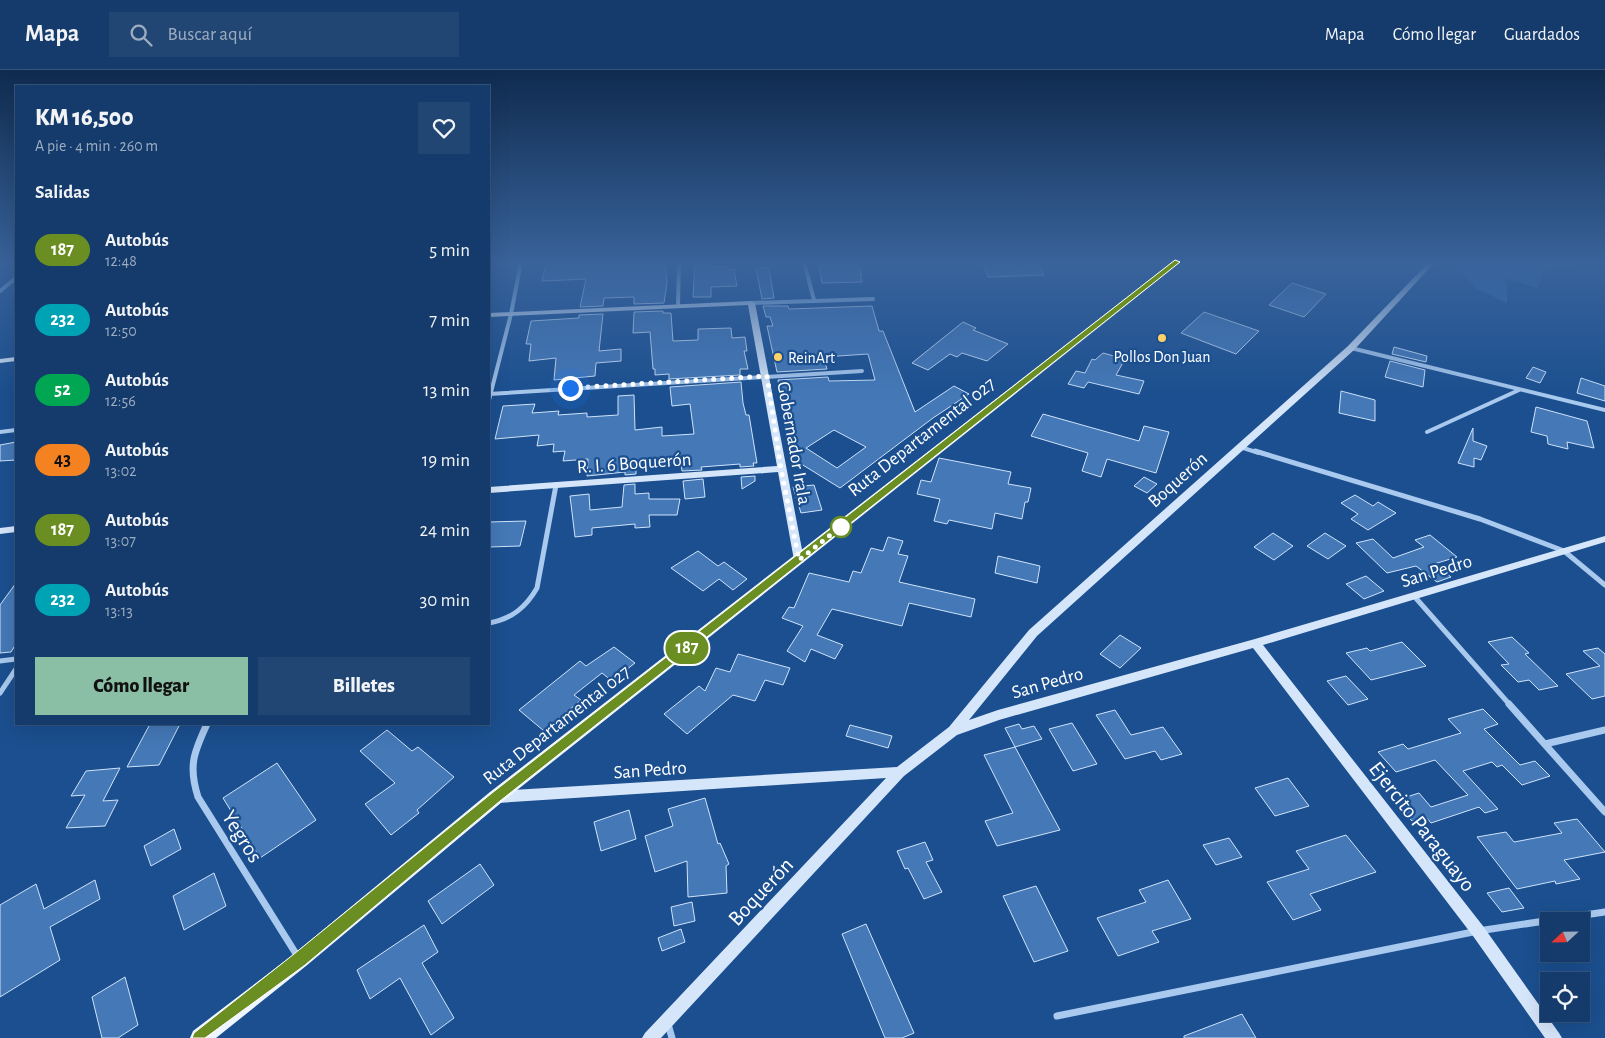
<!DOCTYPE html>
<html lang="es">
<head>
<meta charset="utf-8">
<style>
  body { margin:0; font-family:"Alegreya Sans",sans-serif; background:#214673; color:#f1f3f6; height:100vh; display:flex; flex-direction:column; font-size:19px; white-space:nowrap }
  * { box-sizing:border-box; margin:0 }
  p { font-size:16px; color:#9dadc1 }
  .icon { flex:none; width:28px; height:28px; fill:none; stroke:currentColor; stroke-width:2; stroke-linecap:round; stroke-linejoin:round }
  .map { position:relative; flex:1; overflow:hidden }
  .drawer { position:absolute; left:15px; top:15px; width:475px; height:640px; display:flex; flex-direction:column; background:#143b6b; border-radius:0px; box-shadow:0 5px 20px #0002,0 0 0 1px #33557e }
  .drawer>* { flex:none }
  .badge { padding:0 10px; border-radius:16px; font-size:18px; line-height:32px }
  .needle { width:32px; rotate:248deg }
  .tools { position:absolute; left:1540px; top:842px; display:grid; gap:10px }
  .tools a { display:grid; place-items:center; width:50px; height:50px; border-radius:0px; background:#143b6b; box-shadow:0 5px 20px #0002,0 0 0 1px #33557e; font-size:25px }
  .you { position:absolute; width:25px; height:25px; margin:-12px; border:4px solid #fff; border-radius:50%; background:#1a73e8; box-shadow:0 0 0 8px #1a73e833 }
  .map>.badge { position:absolute; translate:-50% -50%; box-shadow:0 0 0 2px #fff }
  h2 { padding:0 20px; font-size:19px; line-height:45px }
  .round { display:grid; place-items:center; flex:none; width:52px; height:52px; border-radius:0px; background:#214673 }
  .summary { display:flex; align-items:center; justify-content:space-between; height:85px; padding:0 20px }
  h1 { font-size:24px; font-weight:800; line-height:38px }
  .cta { display:flex; gap:10px; margin-top:auto; padding:10px 20px }
  .cta a { flex:1; height:58px; border-radius:0px; background:#8abfa5; color:#111; font-size:20px; font-weight:800; line-height:58px; text-align:center }
  .cta a+a { background:#214673; color:#f1f3f6 }
  ul { padding:0; list-style:none }
  li { display:flex; align-items:center; gap:15px; height:70px; padding:0 20px }
  li div { flex:1 }
  li b { display:block; font-size:19px }
  li em { font-style:normal }
  li .badge { min-width:55px; font-weight:700; text-align:center }
  header { display:flex; align-items:center; gap:30px; box-sizing:border-box; height:70px; padding:0 25px; background:#143b6b; border-bottom:1px solid #33557e }
  header strong { font-size:24px }
  nav { display:flex; gap:28px; margin-inline-start:auto; font-size:18px }
  .search { width:350px; height:45px; background:#214673; display:flex; align-items:center; gap:12px; box-sizing:border-box; padding:0 18px; border-radius:0px; color:#9dadc1; font-size:19px }
  .map>svg:first-child { display:block }
</style>
</head>
<body>
<header>
<strong>Mapa</strong>
<div class="search"><svg class="icon" aria-label="search" viewBox="0 0 24 24"><circle cx="10" cy="10" r="6"/><path d="M15 15l6 6"/></svg>Buscar aquí</div>
<nav><a>Mapa</a><a>Cómo llegar</a><a>Guardados</a></nav>
</header>
<div class="map">
<svg width="1605" height="968" viewBox="0 0 1605 968">
  <rect width="100%" height="100%" fill="#1b4f8f"/>
  <path fill="#2e69ad" d="M1456,192H1569L1573,195L1545,198L1538,218L1507,209V233L1477,219L1455,196Z"/>
  <path fill="#4478b7" stroke="#cfe3fa" fill-rule="evenodd" d="M579,192H665L667,213L664,233L634,234V227L604,228L603,236L580,237L586,209L542,211L546,195Z
    M695,192H712V197L727,196L728,200L734,199L737,216L711,217V227H693Z
    M818,192H856L862,205H860L862,212L822,213Z
    M982,192H1038L1044,205L988,207Z
    M756,198H769L774,228L762,229Z
    M1292,213L1326,224L1304,247L1269,235Z
    M763,236H788L789,239L872,236L879,261H883L915,342L954,316L969,324L933,348L840,418L790,387L778,310L828,307L829,311L875,310L868,284L823,287L827,299L777,302L767,256H773L770,247H766ZM834,360L866,377L837,398L806,378Z
    M663,241V243H671L673,271L698,270V259L731,258L732,268L745,267L747,281H744L748,299H740V305L669,309V304L655,305V299H653L650,262L633,263L634,242Z
    M1204,242L1259,261L1236,284L1181,263Z
    M603,244L599,281L621,279V291L596,293L595,306L554,310L556,288L529,291L531,274H526L531,251L579,248V245Z
    M963,252L976,258L973,260L1008,274L987,291L962,283L957,287L950,284L928,300L912,293Z
    M1394,277L1427,286L1426,292L1392,284Z
    M1103,283L1125,289L1116,305L1144,311L1139,324L1088,312L1084,318L1068,314L1076,301L1085,303L1092,289L1095,290Z
    M1390,291L1425,300L1423,317L1385,307Z
    M1533,297L1546,302L1540,313L1526,308Z
    M1581,308L1605,316V331L1577,323Z
    M741,312L743,333L746,345H749L757,393H753L754,396L740,397V394L701,397L702,400L682,401L681,393L670,394V388L636,391V404L625,405V402L587,406L588,389L563,391L565,381L553,382L554,374L537,376L539,365L495,369L503,336L535,334L532,343L559,341L558,345L587,343V347L618,345V326L634,325L635,360L662,357V366L694,364L690,334L672,336L670,317Z
    M1341,321L1375,330V351L1339,343Z
    M1536,337L1587,351L1594,378L1567,372L1568,379L1548,374L1547,366L1531,362Z
    M1043,344L1139,371L1144,356L1169,362L1156,403L1107,389L1101,407L1082,401L1088,383L1031,366Z
    M1473,358V371L1487,376L1481,390L1474,388V397L1458,393Z
    M16,372V390L0,391V375Z
    M939,388L1011,402L1008,414L1031,418L1028,432H1025L1022,449L995,443L992,459L949,450L947,454L934,451L940,429L917,424L921,410L931,412Z
    M755,406V411L742,419L741,407Z
    M1144,407L1157,414L1147,423L1134,416Z
    M703,409L705,427L685,429L683,411Z
    M635,414V424L649,423V429H680L677,445H649L650,457L635,458V454L592,458V465L575,467L570,426L589,424L590,440L622,437L624,415Z
    M814,415L822,440L801,443L793,417Z
    M1355,425L1373,436L1378,432L1396,443L1368,460L1351,449L1358,444L1341,433Z
    M526,451L520,476L489,477V452Z
    M1273,463L1293,476L1274,490L1254,477Z
    M1325,463L1346,476L1328,489L1307,476Z
    M1430,465L1457,487L1434,494L1451,507L1437,512L1416,496L1387,503L1356,473L1373,469L1393,488L1424,477L1415,470Z
    M888,467L903,471L898,484L908,486L899,512L975,529L971,547L909,533L902,556L832,539L817,565L843,575L835,589L811,579L805,592L787,581L803,556L782,548L789,537L794,538L809,503L849,512L853,501L861,503L871,478L883,481Z
    M698,481L718,496L724,492L747,509L733,520L719,509L703,521L671,498Z
    M998,486L1040,496L1037,513L995,503Z
    M1366,506L1384,521L1364,529L1346,514Z
    M16,513V574L11,582L0,583V535Z
    M1120,565L1141,578L1120,598L1100,584Z
    M1512,567L1529,583L1525,584L1558,616L1539,620L1529,610L1518,612L1501,595L1509,594L1488,572Z
    M1402,572L1426,596L1371,610L1346,583L1367,578L1370,581Z
    M614,577L635,593L612,611L602,603L574,625L581,630L544,661L519,640L580,591L586,596Z
    M1598,578L1605,584V626L1592,629L1566,604L1600,596L1583,581Z
    M738,584L790,598L783,615L765,610L755,631L733,625L687,664L664,644L699,616L705,621L716,598L730,602Z
    M1346,606L1368,629L1348,635L1327,611Z
    M1483,639L1498,654L1484,659L1520,695L1535,691L1550,706L1522,715L1502,695L1497,697L1492,692L1463,701L1498,739L1485,743L1479,737L1431,753L1426,747L1412,751L1394,731L1419,723L1431,737L1468,725L1435,690L1396,702L1378,682L1403,674L1408,679L1461,663L1448,649Z
    M1115,640L1131,665L1163,657L1182,684L1161,690L1155,681L1125,689L1096,645Z
    M1072,653L1097,694L1073,701L1049,659Z
    M150,654H180L159,695L127,697Z
    M1019,654L1022,659L1034,656L1042,669L1015,677L1060,760L997,776L985,751L1013,743L984,685L1015,677L1005,658Z
    M850,655L892,666L888,678L846,666Z
    M387,660L412,681L418,677L454,707L417,740L419,743L391,765L365,734L395,713L360,681Z
    M277,693L316,750L260,788L223,728Z
    M120,698L103,731L118,730L105,756L66,758L85,725L71,726L86,701Z
    M1288,708L1309,736L1275,746L1255,718Z
    M705,728L718,774L720,773L729,794L726,796L727,823L688,827L687,791L655,802L645,766L673,756L668,739Z
    M629,740L636,769L601,781L594,752Z
    M1577,749L1605,782L1564,790L1580,809L1556,814L1555,811L1517,819L1477,767L1506,762L1514,772L1562,763L1554,753Z
    M174,759L181,779L151,796L144,776Z
    M1346,765L1376,802L1310,824L1321,840L1293,850L1267,812L1309,799L1296,781Z
    M1229,768L1242,787L1216,795L1203,775Z
    M925,772L933,790L926,792L942,822L924,829L908,798L905,799L897,781Z
    M480,794L494,815L442,854L428,831Z
    M214,803L226,836L184,860L173,826Z
    M95,810L100,829L50,857L60,890L0,927V835L36,814L44,839Z
    M1168,810L1191,849L1152,861L1159,872L1118,886L1097,848L1146,832L1139,820Z
    M1036,816L1068,881L1034,892L1003,826Z
    M1509,818L1524,838L1502,842L1487,823Z
    M692,832L695,851L674,856L671,837Z
    M866,854L914,963L902,968H885L842,864Z
    M424,855L438,882L422,893L454,948L431,965L400,908L370,929L357,900Z
    M681,859L685,872L662,881L658,868Z
    M125,907L138,955L118,968H102L92,927Z
    M1242,944L1256,968H1184V966Z"/>
  <g fill="none" stroke-linecap="round" stroke-linejoin="round">
    <path stroke="#a9c9ee" stroke-width="4" d="M804,192L814,230
      M0,221L16,208
      M751,233L873,229
      M678,236L679,192
      M1351,278L1605,340
      M489,324L862,301
      M489,330L511,244L521,192
      M0,362L16,360
      M1427,362L1519,320
      M1240,377L1259,383"/>
    <path stroke="#a9c9ee" stroke-width="5" d="M1255,381L1480,449L1564,481L1605,515
      M1414,526L1510,635
      M489,553C512,549 526,537 537,518L556,415
      M0,591L16,589
      M0,623L16,599"/>
    <path stroke="#a9c9ee" stroke-width="7" d="M1509,634L1605,742
      M207,654C194,682 188,696 198,727L298,887
      M1545,674L1605,660
      M1057,946L1478,861L1605,842
      M668,954L672,968"/>
    <path fill="#d6e6fa" fill-rule="evenodd" d="M1429,192H1435L1354,280L1037,566L969,650L998,640L1255,569L1605,466V472L1263,575L1483,856L1559,963L1562,968H1545L1473,866L1253,578L999,650L957,665L904,706L661,968H642L645,963L886,708L497,733L492,731L491,727L492,723L497,721L897,697L949,657L1029,560L1348,276Z
      M751,231L755,233L804,490L803,493H795L794,490L778,402L489,423V417L777,396L748,235L489,247V243Z
      M16,287V291L0,293V289Z
      M16,456V462L0,464V458Z"/>
    <path fill="#f0f6ff" fill-rule="evenodd" d="M1172,192H1181L502,732L306,896L216,968H190L193,961L294,884L490,722Z"/>
  </g>
  <linearGradient id="sky" x2="0" y2="1"><stop stop-color="#0f2b4f"/><stop offset="0.59" stop-color="#39639b"/><stop offset="1" stop-color="#39639b" stop-opacity="0"/></linearGradient>
  <rect width="1605" height="327" fill="url(#sky)"/>
  <path fill="#6b8e23" stroke="#fff" d="M1175,190L1180,192L500,731L305,895L205,968H192L194,963L294,884L492,723Z"/>
  <g fill="none" stroke-linecap="round" stroke-linejoin="round">
    <path stroke="#fff" stroke-width="5" stroke-dasharray="0 9" d="M570,318L767,306L781,399L799,490L843,455L841,457"/>
  </g>
  <g fill="#ffd166" stroke="#1b4f8f" stroke-width="2">
    <circle cx="1162" cy="268" r="5"/>
    <circle cx="778" cy="287" r="5"/>
  </g>
  <circle fill="#fff" stroke="#6b8e23" stroke-width="2.5" cx="841" cy="457" r="10"/>
  <g text-anchor="middle" stroke-width="4.5" stroke-linejoin="round" paint-order="stroke">
    <g font-size="16" fill="#fff" stroke="#1b4f8f">
      <text x="1162" y="292">Pollos Don Juan</text>
      <text x="788" y="293" text-anchor="start">ReinArt</text>
    </g>
    <g font-size="19" fill="#fff" stroke="#1b4f8f">
      <text transform="translate(921 366) rotate(-38)" y="7">Ruta Departamental 027</text>
      <text transform="translate(795 373) rotate(80)" y="7">Gobernador Irala</text>
      <text transform="translate(634 392) rotate(-4)" y="7">R. I. 6 Boquerón</text>
      <text transform="translate(1177 409) rotate(-42)" y="7">Boquerón</text>
      <text transform="translate(1436 500) rotate(-17)" y="7">San Pedro</text>
      <text transform="translate(1047 612) rotate(-16)" y="7">San Pedro</text>
      <text transform="translate(556 654) rotate(-38)" y="7">Ruta Departamental 027</text>
      <text transform="translate(650 699) rotate(-4)" y="7">San Pedro</text>
    </g>
    <g font-size="22" fill="#fff" stroke="#1b4f8f">
      <text transform="translate(1423 756) rotate(52)" y="8">Ejercito Paraguayo</text>
      <text transform="translate(243 766) rotate(58)" y="8">Yegros</text>
      <text transform="translate(760 821) rotate(-47)" y="8">Boquerón</text>
    </g>
  </g>
</svg>
<div class="tools">
<a><svg class="needle" viewBox="-14 -14 28 28"><path d="M0-13l5 13h-10z" fill="#e53935"/><path d="M0 13l5-13h-10z" fill="#9dadc1"/></svg></a>
<a><svg class="icon" aria-label="locate" viewBox="0 0 24 24"><circle cx="12" cy="12" r="6"/><path d="M12 2v4M12 18v4M2 12h4M18 12h4"/></svg></a>
</div>
<div class="you" style="left:570px;top:318px"></div>
<b class="badge" style="left:687px;top:578px;background:#6b8e23;color:#fff">187</b>
<section class="drawer">
<div class="summary"><div><h1>KM 16,500</h1><p>A pie · 4 min · 260 m</p></div><a class="round"><svg class="icon" aria-label="heart" viewBox="0 0 24 24"><path d="M12 20l-8-8c-3-5 5-10 8-4 3-6 11-1 8 4z"/></svg></a></div>
<h2>Salidas</h2>
<ul>
<li><span class="badge" style="background:#6b8e23;color:#fff">187</span><div><b>Autobús</b><p>12:48</p></div><em>5 min</em></li>
<li><span class="badge" style="background:#00a3b4;color:#fff">232</span><div><b>Autobús</b><p>12:50</p></div><em>7 min</em></li>
<li><span class="badge" style="background:#00a651;color:#fff">52</span><div><b>Autobús</b><p>12:56</p></div><em>13 min</em></li>
<li><span class="badge" style="background:#f58220;color:#111">43</span><div><b>Autobús</b><p>13:02</p></div><em>19 min</em></li>
<li><span class="badge" style="background:#6b8e23;color:#fff">187</span><div><b>Autobús</b><p>13:07</p></div><em>24 min</em></li>
<li><span class="badge" style="background:#00a3b4;color:#fff">232</span><div><b>Autobús</b><p>13:13</p></div><em>30 min</em></li>
</ul>
<div class="cta"><a>Cómo llegar</a><a>Billetes</a></div>
</section>
</div>
</body>
</html>
